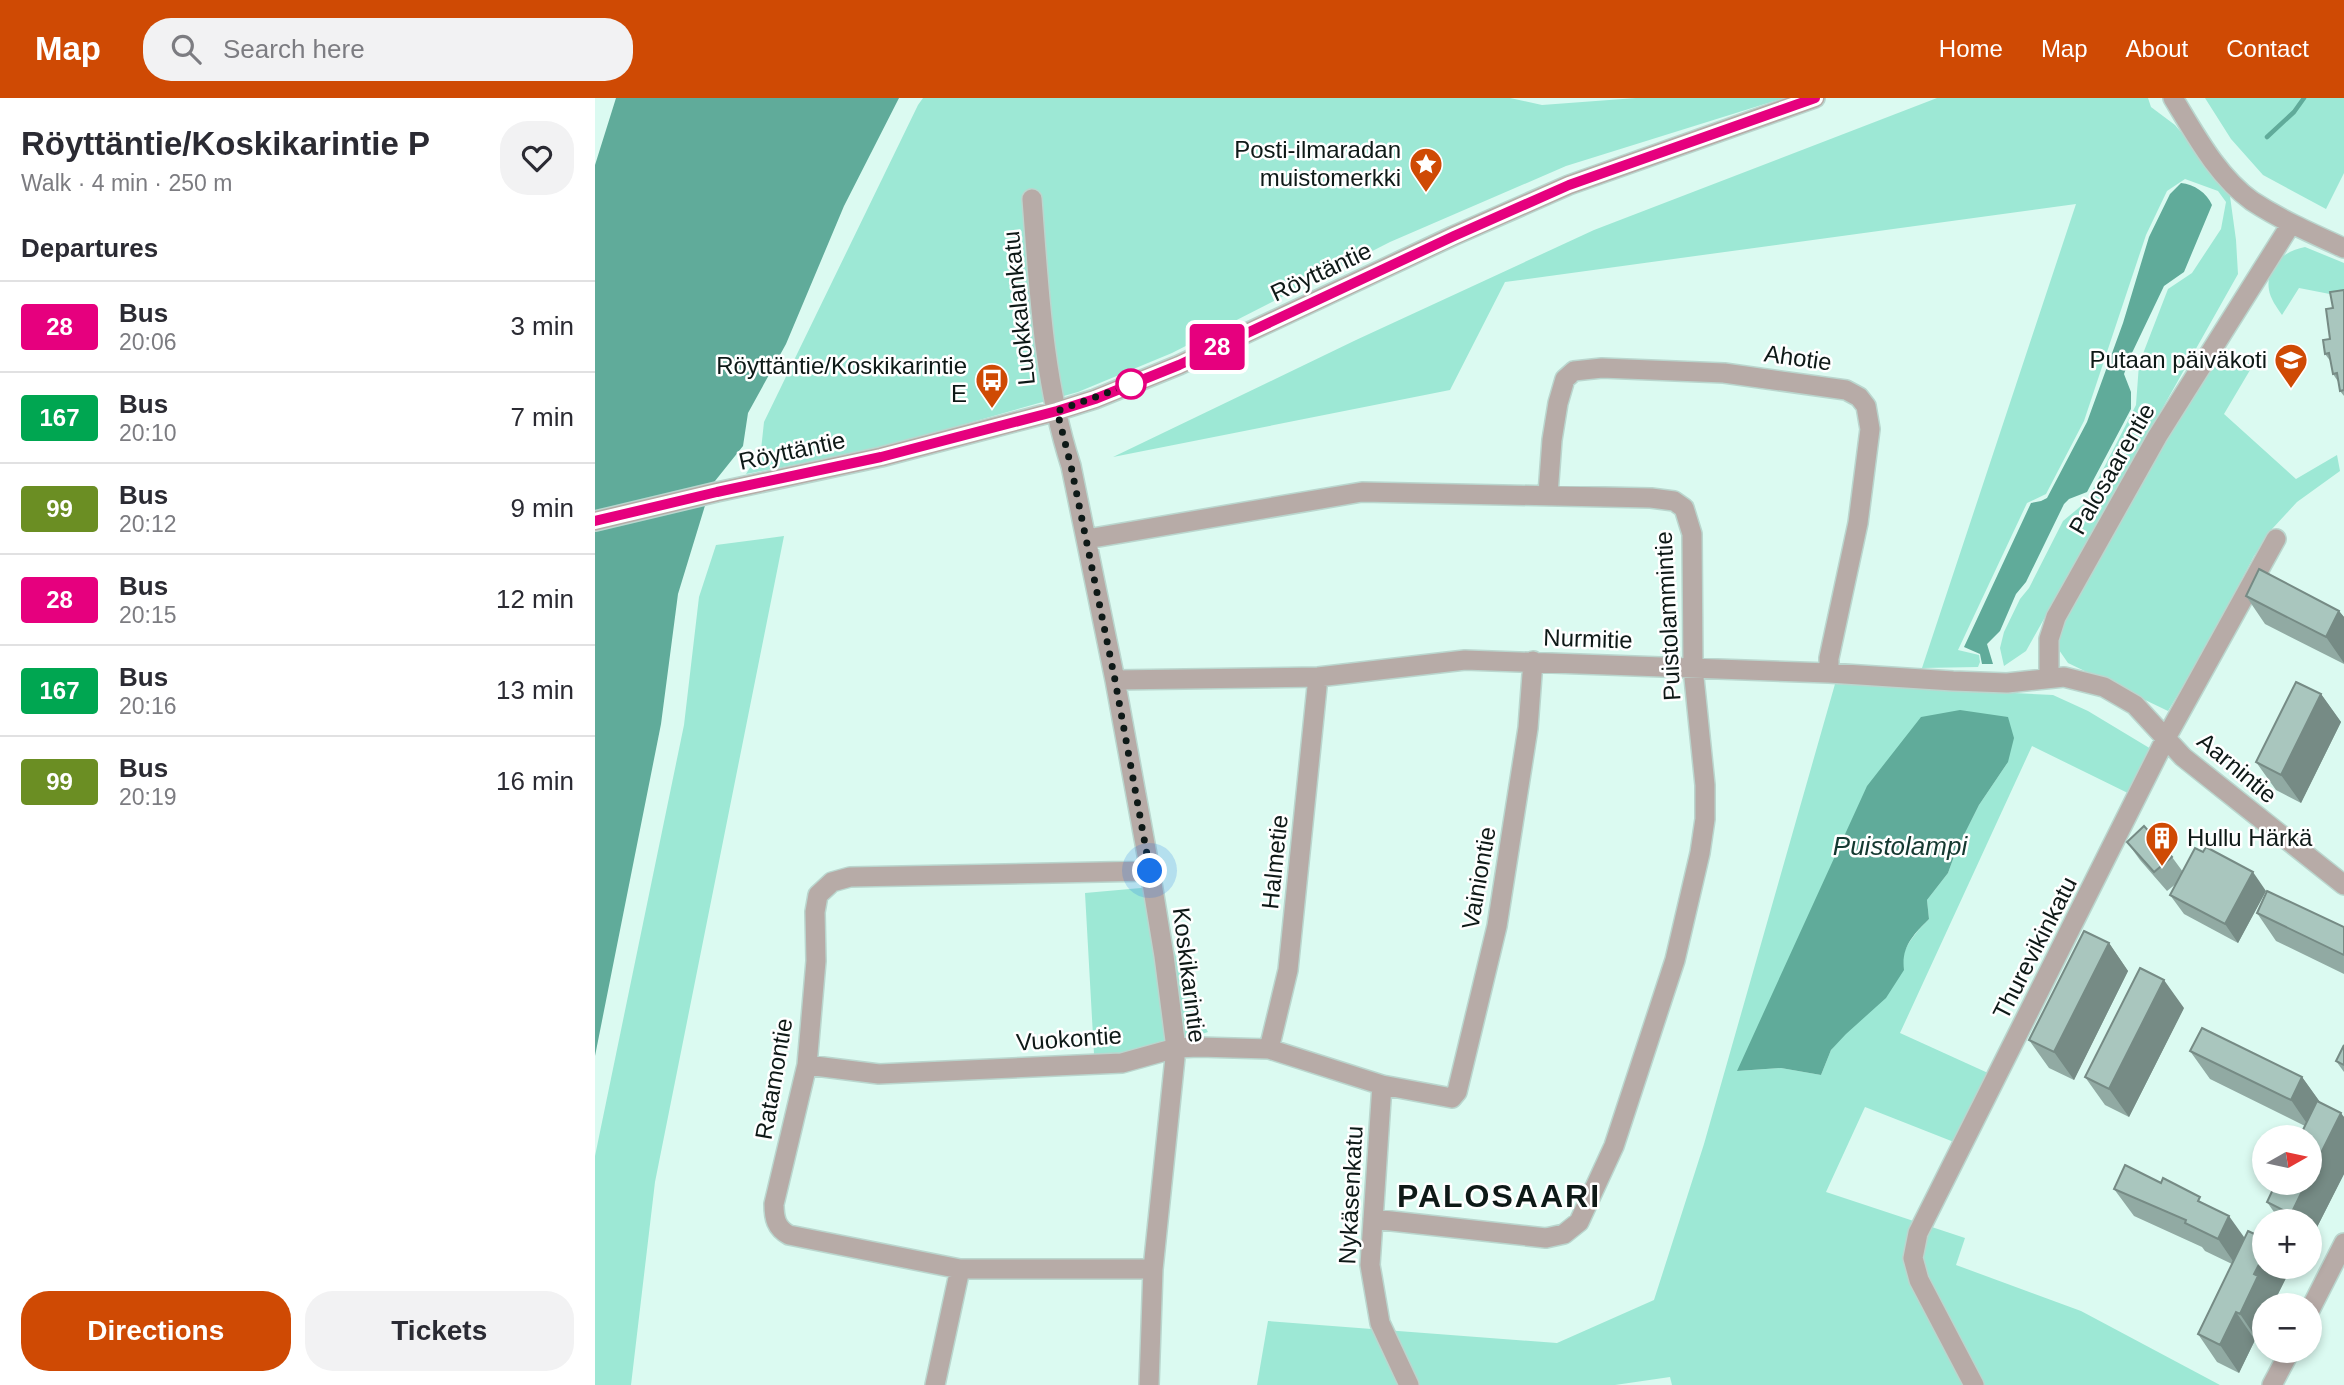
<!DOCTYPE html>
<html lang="en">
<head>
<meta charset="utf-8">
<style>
  body { margin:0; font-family:Helvetica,sans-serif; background:#f2f2f3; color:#2b2b33; height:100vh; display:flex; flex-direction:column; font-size:26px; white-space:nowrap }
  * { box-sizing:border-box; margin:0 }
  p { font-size:23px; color:#7c7c81 }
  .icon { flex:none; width:38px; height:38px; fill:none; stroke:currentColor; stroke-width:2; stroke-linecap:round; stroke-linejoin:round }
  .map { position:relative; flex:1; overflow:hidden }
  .details { display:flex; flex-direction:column; background:#fff; width:595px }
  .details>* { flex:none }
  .badge { padding:0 14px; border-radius:5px; font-size:24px; line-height:46px }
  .needle { width:46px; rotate:81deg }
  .buttons { position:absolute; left:1657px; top:1027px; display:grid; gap:14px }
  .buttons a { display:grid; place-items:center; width:70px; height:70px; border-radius:50%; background:#fff; box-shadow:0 4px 10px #0003; font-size:35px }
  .you { position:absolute; width:35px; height:35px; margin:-18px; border:5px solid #fff; border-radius:50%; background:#1a73e8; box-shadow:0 0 0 10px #1a73e833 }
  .map>.badge { position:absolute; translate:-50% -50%; box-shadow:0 0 0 4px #fff }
  h2 { padding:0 21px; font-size:26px; line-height:63px }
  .round { display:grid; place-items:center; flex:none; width:74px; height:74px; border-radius:28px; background:#f2f2f3 }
  .summary { display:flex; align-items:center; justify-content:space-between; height:119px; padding:0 21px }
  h1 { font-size:33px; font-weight:600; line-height:52px }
  .button { display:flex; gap:14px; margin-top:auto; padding:14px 21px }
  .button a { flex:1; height:80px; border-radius:28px; background:#cf4a04; color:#fff; font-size:28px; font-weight:600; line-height:80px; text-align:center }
  .button a+a { background:#f2f2f3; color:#2b2b33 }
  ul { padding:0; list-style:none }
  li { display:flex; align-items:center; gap:21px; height:91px; padding:0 21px; border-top:2px solid #e1e1e2 }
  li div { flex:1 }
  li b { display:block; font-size:26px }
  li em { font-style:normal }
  li .badge { min-width:77px; font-weight:700; text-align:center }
  header { display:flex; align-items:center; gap:42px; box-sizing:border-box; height:98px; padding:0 35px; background:#cf4a04; color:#fff }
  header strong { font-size:33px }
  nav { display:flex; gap:38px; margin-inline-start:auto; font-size:24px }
  .search { width:490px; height:63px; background:#f2f2f3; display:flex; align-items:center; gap:18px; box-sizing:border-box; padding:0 24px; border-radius:28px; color:#7c7c81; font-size:26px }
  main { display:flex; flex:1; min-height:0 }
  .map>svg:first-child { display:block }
</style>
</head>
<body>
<header>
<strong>Map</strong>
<div class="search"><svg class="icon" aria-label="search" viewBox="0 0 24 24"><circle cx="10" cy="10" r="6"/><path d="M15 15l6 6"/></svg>Search here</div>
<nav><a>Home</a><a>Map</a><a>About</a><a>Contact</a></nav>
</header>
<main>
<section class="details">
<div class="summary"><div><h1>Röyttäntie/Koskikarintie P</h1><p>Walk · 4 min · 250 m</p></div><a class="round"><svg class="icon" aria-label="heart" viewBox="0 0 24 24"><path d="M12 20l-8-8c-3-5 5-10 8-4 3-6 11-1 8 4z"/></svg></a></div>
<h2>Departures</h2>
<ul>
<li><span class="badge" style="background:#e6007e;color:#fff">28</span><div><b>Bus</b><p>20:06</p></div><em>3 min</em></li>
<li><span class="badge" style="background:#00a651;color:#fff">167</span><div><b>Bus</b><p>20:10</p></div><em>7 min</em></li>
<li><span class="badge" style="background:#6b8e23;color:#fff">99</span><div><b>Bus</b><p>20:12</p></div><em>9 min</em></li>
<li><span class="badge" style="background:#e6007e;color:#fff">28</span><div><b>Bus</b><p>20:15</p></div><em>12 min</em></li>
<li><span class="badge" style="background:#00a651;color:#fff">167</span><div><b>Bus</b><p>20:16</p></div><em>13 min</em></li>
<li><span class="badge" style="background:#6b8e23;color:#fff">99</span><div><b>Bus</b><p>20:19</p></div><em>16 min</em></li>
</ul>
<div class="button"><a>Directions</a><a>Tickets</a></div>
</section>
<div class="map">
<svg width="1749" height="1287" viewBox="0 0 1749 1287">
  <rect width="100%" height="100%" fill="#dbfaf1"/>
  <path fill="#9de8d5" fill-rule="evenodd" d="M328,0H915L947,7L1041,0H1189L971,68L795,144L577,255L483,294L286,350L151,376L166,352L169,324L323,7Z
    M1342,0H1553L1556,9L1580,27L1634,91L1641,142L1643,176L1431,553L1409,568L1405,550L1409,534L1425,501L1434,490L1468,423L1492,403L1541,307L1544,266L1573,191L1597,175L1626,131L1631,104L1623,93L1590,81L1572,93L1551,137L1489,323L1451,396L1432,405L1363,552L1384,557L1385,564L1383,569L1327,570L1481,106L910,184L855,292L518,359L761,242L999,132Z
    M1610,0H1749V75L1731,111L1668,77L1636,41Z
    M1710,149L1749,165V205L1745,198L1704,190L1687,217C1682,210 1675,200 1674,192C1670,168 1689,153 1710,149Z
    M1643,260L1658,267L1629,316L1701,381L1742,357L1745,373L1702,404L1677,431L1659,458L1608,555L1573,613L1473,565L1464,552L1461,540L1505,459L1609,277L1623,266Z
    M189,438L60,1084L36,1287H0V1058L89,627L104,499L121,447Z
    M1240,586L1458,597L1493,613L1566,657L1545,701L1437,648L1305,935L1404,980L1369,1048L1270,1009L1231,1094L1370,1140L1361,1167L1486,1213L1625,1287H1077L1075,1279L1020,1287H662L673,1223L962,1245L1059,1202L1109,1046ZM1413,664L1384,707L1361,753L1353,775L1332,802L1334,821C1323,832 1312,844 1307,860L1236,952L1226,977L1186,970L1143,973Z
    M557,789L598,908L613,934L545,956H499L490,795Z"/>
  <path fill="#60ab9a" d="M21,0H304L249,108L191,246L153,315L148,348L116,388L83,496L66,626L0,958V67Z
    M1586,85C1599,86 1612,95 1617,107L1589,174L1569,188L1536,257L1529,276L1536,294V311L1492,394L1474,401L1469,406L1431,484L1421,496L1405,533L1392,546L1398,566H1387L1385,556L1369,549L1436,405L1446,403L1452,400L1492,324L1528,225L1554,139L1575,96Z
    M1365,612L1413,619L1419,640L1413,664L1384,707L1361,753L1353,775L1332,802L1334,821C1318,837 1306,849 1309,872L1291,900L1251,936L1236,952L1226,977L1186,970L1142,973L1272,688L1326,619Z"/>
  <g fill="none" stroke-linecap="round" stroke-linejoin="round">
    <path stroke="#60ab9a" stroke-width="4.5" d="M1672,39L1699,14L1709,0"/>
    <defs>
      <path id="minor" d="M1578,0C1600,36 1622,78 1657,103C1686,122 1718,136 1749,150
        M437,101C444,191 448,282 476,368L520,582L555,773L569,858L581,950L558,1171L554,1287
        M953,396L957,342L963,305L970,281L979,273L1007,270L1129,275L1251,292L1264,299L1271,308L1275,331L1263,425L1234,560V575
        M0,423L122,394L286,359L462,313L500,301L584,267L858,138L974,87L1220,0
        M492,441L767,394L1056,400L1079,403L1089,410L1097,436L1098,570L1110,687V721L1105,755L1080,862L1019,1048L984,1124L969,1136L951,1140L778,1121
        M1454,580V541L1461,519L1562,339L1696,126
        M520,582L723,579L870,562L1234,575L1358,583L1412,585L1469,579L1509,589L1540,607L1588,659L1749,787
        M555,773L255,779L237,784L223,797L220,814L221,863L212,967L179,1106C179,1120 181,1130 194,1137L365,1171H558
        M674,951L693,872L723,579
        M212,967L284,976L527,965L581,950L604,949L674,951L787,987L857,1000L862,994L902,828L933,630L938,563
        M787,987L775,1167L785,1225L814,1287
        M1715,1212L1749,1145
        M340,1287L365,1171
        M1379,1287L1324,1182L1318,1160L1323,1135L1571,640L1681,441
        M1677,1287L1695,1253"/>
    </defs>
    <use href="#minor" stroke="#bad6ce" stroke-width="22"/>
    <use href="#minor" stroke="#b7aba7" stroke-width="19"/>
  </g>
  <path fill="#91aaa3" d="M1749,192V298L1745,293L1744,285L1738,276L1736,264L1730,256L1735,241L1738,210Z
    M1651,498L1744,513L1749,519V566L1670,526Z
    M1726,596L1746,624L1706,705L1681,692L1661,664Z
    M1532,744L1577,759L1588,774L1671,793L1643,845L1589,816L1575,797L1582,785L1572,793L1545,762Z
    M1662,815L1749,829V876L1681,843Z
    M1514,845L1533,873L1479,982L1454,970L1434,942Z
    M1589,910L1534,1019L1510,1007L1490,979Z
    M1749,947V974L1741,963Z
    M1595,953L1707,979L1725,1004L1749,1019V1076L1715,1143V1124H1686L1672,1104L1710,1028L1615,981Z
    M1519,1091L1611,1106L1670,1169H1692L1695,1172L1680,1202L1683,1206L1682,1208H1670V1233L1664,1244L1660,1242L1644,1275L1622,1264L1603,1236L1637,1166L1610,1153L1607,1149L1539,1118Z"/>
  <path fill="#768b85" d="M1744,513L1749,519V565L1731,539Z
    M1726,596L1746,624L1706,705L1686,677Z
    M1658,774L1671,793L1643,845L1630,826Z
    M1514,845L1533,873L1479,982L1459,954Z
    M1569,882L1589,910L1534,1019L1514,991Z
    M1707,979L1727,1007L1715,1030L1696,1002Z
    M1746,1015L1749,1019V1076L1715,1143V1124H1701L1696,1116L1711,1085H1715V1077Z
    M1634,1118L1654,1146L1642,1169L1623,1141Z
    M1670,1155V1169H1692L1695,1172L1680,1202L1683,1206L1682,1208H1670V1233L1664,1244L1645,1216L1659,1176Z
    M1641,1214L1660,1242L1644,1275L1625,1247Z"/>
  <path fill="#a9c6be" stroke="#768b85" stroke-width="2" d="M1749,192V292L1745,293L1742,275L1738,276L1734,255L1730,256L1728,242L1735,241L1731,211L1738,210L1735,194Z
    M1664,471L1744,513L1731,539L1651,498Z
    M1701,584L1726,596L1686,677L1661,664Z
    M1549,728L1577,759L1559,774L1532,744Z
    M1611,749L1658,774L1630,826L1575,797L1600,750L1608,754Z
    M1672,793L1749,829V857L1662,815Z
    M1489,833L1514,845L1459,954L1434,942Z
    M1545,870L1569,882L1514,991L1490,979Z
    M1607,930L1707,979L1696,1002L1595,953Z
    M1749,947V967L1741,963Z
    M1722,1003L1746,1015L1715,1077V1040H1704Z
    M1530,1067L1566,1085L1568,1080L1605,1099L1603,1103L1634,1118L1623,1141L1590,1125L1591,1122L1519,1091Z
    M1681,1085H1711L1696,1116L1672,1104Z
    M1653,1133L1670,1141V1155L1659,1176L1663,1178L1645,1216L1641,1214L1625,1247L1603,1236Z"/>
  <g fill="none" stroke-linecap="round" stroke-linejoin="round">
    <defs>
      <path id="line" d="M0,423L122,394L286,359L462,313L500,301L584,267L859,138L974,87L1220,0"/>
    </defs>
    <use href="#line" stroke="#fff" stroke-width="16"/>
    <use href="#line" stroke="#e6007e" stroke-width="10"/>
    <path stroke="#0e1917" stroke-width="7" stroke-dasharray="0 12.6" d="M536,286L542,284L462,313L476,368L520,582L555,773"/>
  </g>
  <defs>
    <symbol id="sight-pin" viewBox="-11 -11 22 30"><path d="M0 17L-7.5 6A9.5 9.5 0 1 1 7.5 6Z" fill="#cf4a04" stroke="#fff"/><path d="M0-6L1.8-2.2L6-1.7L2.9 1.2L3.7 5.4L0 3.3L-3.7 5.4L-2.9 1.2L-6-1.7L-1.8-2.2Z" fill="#fff"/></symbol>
    <symbol id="school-pin" viewBox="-11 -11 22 30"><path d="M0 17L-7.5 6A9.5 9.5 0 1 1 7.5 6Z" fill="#cf4a04" stroke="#fff"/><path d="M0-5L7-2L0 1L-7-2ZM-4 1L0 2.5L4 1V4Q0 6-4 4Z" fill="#fff"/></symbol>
    <symbol id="bus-pin" viewBox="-11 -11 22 30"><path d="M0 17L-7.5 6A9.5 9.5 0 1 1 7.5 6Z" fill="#cf4a04" stroke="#fff"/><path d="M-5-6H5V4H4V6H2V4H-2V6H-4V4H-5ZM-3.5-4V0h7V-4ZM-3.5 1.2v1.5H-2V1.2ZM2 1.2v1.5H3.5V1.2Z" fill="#fff"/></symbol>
    <symbol id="building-pin" viewBox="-11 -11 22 30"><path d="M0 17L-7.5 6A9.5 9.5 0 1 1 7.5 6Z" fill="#cf4a04" stroke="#fff"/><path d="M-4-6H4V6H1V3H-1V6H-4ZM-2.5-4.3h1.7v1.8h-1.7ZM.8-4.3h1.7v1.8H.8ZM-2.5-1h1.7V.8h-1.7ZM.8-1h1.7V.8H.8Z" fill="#fff"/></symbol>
  </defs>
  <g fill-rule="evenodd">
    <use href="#sight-pin" x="812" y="47" width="38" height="52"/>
    <use href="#school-pin" x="1677" y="243" width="38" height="52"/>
    <use href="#bus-pin" x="378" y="263" width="38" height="52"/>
    <use href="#building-pin" x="1548" y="721" width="38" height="52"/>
  </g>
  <circle fill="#fff" stroke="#e6007e" stroke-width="3.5" cx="536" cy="286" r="14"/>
  <g text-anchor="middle" stroke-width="5" stroke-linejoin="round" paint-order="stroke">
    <g font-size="24" fill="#0e1917" stroke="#fff" text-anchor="end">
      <text x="806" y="60">Posti-ilmaradan<tspan x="806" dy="28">muistomerkki</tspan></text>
      <text x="1672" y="270">Putaan päiväkoti</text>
      <text x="372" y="276">Röyttäntie/Koskikarintie<tspan x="372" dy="28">E</tspan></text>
      <text x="1592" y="748" text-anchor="start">Hullu Härkä</text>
    </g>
    <g font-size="24" fill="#0e1917" stroke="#fff">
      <text transform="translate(726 174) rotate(-25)" y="8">Röyttäntie</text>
      <text transform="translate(424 210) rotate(-96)" y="8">Luokkalankatu</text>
      <text transform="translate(1203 260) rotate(8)" y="8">Ahotie</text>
      <text transform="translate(197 353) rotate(-12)" y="8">Röyttäntie</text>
      <text transform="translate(1517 371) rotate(-60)" y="8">Palosaarentie</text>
      <text transform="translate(1073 518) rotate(-93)" y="8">Puistolammintie</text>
      <text transform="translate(993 541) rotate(2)" y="8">Nurmitie</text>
      <text transform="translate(1642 670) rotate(40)" y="8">Aarnintie</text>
      <text transform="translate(680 764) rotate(-84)" y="8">Halmetie</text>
      <text transform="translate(884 780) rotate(-80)" y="8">Vainiontie</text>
      <text transform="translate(1440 850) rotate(-63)" y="8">Thurevikinkatu</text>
      <text transform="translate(594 877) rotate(83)" y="8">Koskikarintie</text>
      <text transform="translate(474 941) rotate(-4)" y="8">Vuokontie</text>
      <text transform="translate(179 981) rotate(-80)" y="8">Ratamontie</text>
      <text transform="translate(756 1097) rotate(-87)" y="8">Nykäsenkatu</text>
    </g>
    <g font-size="26" font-style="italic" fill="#143830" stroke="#fff">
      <text x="1305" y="757">Puistolampi</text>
    </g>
    <g font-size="32" font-weight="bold" letter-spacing="2" fill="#0e1917" stroke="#fff">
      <text x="904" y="1109">PALOSAARI</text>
    </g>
  </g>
</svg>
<div class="buttons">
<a><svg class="needle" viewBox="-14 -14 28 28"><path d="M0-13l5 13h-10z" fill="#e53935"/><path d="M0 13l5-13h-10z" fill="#7c7c81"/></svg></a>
<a>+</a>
<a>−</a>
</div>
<div class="you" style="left:555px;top:773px"></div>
<b class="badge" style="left:622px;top:249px;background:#e6007e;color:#fff">28</b>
</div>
</main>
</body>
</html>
